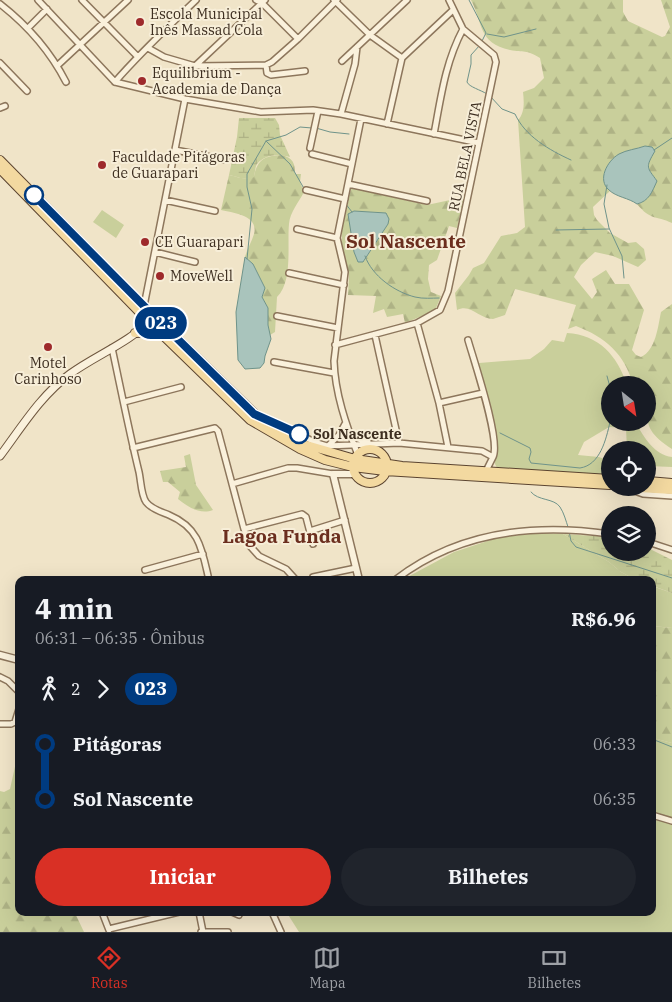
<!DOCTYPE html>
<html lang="pt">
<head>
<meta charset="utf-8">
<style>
  body { margin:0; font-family:"IBM Plex Serif",serif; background:#20242c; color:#f1f3f6; height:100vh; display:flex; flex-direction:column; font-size:19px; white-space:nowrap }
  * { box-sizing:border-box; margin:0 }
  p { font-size:16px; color:#9ea1a6 }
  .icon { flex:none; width:28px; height:28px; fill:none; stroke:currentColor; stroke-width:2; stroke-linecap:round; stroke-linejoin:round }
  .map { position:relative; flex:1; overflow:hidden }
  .panel { position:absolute; left:15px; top:576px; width:641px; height:340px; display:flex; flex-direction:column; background:#171b24; border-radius:10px; box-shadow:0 5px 20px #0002 }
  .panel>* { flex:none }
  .badge { padding:0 10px; border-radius:16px; font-size:18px; line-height:32px }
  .needle { width:32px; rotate:150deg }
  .buttons { position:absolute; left:601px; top:376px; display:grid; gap:10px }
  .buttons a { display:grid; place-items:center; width:55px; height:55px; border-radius:50%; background:#171b24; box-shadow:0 5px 20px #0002; font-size:25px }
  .map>.badge { position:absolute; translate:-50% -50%; box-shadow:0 0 0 2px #fff }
  .legs { display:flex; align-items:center; gap:8px; height:55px; padding:0 20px; font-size:16px }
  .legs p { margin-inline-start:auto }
  .headline { display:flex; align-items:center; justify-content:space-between; height:85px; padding:0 20px }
  h1 { font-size:28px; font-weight:800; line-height:38px }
  .primary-button { display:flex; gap:10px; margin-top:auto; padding:10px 20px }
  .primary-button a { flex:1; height:58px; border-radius:30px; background:#d93025; color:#fff; font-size:20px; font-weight:800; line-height:58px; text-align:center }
  .primary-button a+a { background:#20242c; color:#f1f3f6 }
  ul { padding:0 20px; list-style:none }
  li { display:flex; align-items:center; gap:18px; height:55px; font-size:19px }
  li i { display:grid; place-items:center; width:8px; height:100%; margin:0 6px; background:currentColor }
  li i::after { content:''; width:12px; height:12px; margin:-6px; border:4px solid; border-radius:50%; background:#171b24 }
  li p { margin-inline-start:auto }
  li:first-child i { background:linear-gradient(#0000 50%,currentColor 0) }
  li:last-child i { background:linear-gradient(currentColor 50%,#0000 0) }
  .menu { display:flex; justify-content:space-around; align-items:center; height:70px; border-top:1px solid #363941; background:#171b24; font-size:14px; color:#9ea1a6 }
  .menu a { display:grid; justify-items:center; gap:2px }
  .menu .selected { color:#d93025 }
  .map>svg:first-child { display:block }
</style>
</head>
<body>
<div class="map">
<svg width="672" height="932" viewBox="0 0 672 932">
  <defs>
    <pattern id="forest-firs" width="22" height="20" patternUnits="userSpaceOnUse" patternTransform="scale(1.25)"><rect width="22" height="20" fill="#c9cf9b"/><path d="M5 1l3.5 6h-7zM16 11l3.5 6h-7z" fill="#aeb285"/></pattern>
    <pattern id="wetland-marsh" width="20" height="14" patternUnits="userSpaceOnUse" patternTransform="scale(1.25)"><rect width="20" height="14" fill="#c9cf9b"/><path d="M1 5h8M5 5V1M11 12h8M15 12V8" fill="none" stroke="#aeb285"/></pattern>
  </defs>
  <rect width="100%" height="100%" fill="#f0e4c8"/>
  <path fill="#c9cf9b" d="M102,210L124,225L116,238L93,222Z
    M567,333C599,335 617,355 627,385H610V422L636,423C644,437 654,455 672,457V467L648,466V450H627L626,428L609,427L584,442L578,455L599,457L610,461V476L497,468L495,464L492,422L479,363L530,359L544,349L552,340L564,342Z
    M541,533L563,534L609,562L621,572L636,580H402L454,552L500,537Z
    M652,586L672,593V628L653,626Z
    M653,738L672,743V932H299L287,913L652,912Z"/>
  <path fill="url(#forest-firs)" fill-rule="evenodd" d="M471,0H623V12L628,21L662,37L665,36L670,27L661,0H672V223C655,215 651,221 637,204L641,203L656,183L649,173L648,163L649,159L645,146L636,149L608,190L610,191L593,207L594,215L597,220L610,233L628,243L636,242L644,249L646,260L638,267L613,256L595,252L581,265L574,277L592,299L597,292L592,279L606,270L615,284H629L644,310L632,350L636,355L641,357C656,350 658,326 661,312L672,304V449C640,428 648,420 648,385H633C625,354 605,337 576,326L568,329L576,305L515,289L505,315C501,316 497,318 493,319C479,319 471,303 457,310L455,293L469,275L473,268L484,263L501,236L517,233L525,227L518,120C525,113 524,101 523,92L534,88L544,78L540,58C526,49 524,53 510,50C478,43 483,23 471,0Z
    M282,155C293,158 295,163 295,174H301L300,182L304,192C299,202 290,212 289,224C287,244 293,282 277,297L275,332L270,335L268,325V308L262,297L265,288L253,264L245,257C247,249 252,241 254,234C259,215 233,213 221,210L229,175C239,177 245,181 254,176C258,159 264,156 282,155Z
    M351,188L427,205L464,197L457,228L449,226L437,260L429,265L428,279L431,292L441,296L436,308L429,313L405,323L403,314L387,317L384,309L373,313L376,296L348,295L349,276L342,243V231ZM354,211L366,213L377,212L388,224L364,261L352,232L348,214Z
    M190,454L196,485L213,510C200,515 188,507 178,499L180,492L168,482H163L160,471L186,467L184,456Z
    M652,626L672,628V743L653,738Z
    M19,761V912L75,913L84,932H0V791L4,792L10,789L16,762Z"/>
  <path fill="url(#wetland-marsh)" d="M239,118H275L279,125L280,135L290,157C279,154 265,154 257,164C255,167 255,173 254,177C245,181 239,177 229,175L237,137Z
    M563,534L610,537V552H648V548L672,560V593L653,586L652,580H636L621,572L609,562Z"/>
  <path fill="#a9c4bc" stroke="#6f938a" d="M645,146L652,147L655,151C645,168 647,167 657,181C652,192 649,201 637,204C629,198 616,197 609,190C597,180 607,161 619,154C626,150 637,149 645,146Z
    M354,211L386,213L389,219L388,224L363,262H358L354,252L348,214Z
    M245,257L253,264L265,288L262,297L268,308V325L271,339L265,356L264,363L260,368L245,369L238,360L236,312Z"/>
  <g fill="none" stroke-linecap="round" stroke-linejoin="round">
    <path stroke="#6f938a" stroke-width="1" d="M469,0L486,33L482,41
      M487,34L504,37L536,29
      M480,45L471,55V64L467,82C469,87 481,90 487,94
      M490,96L502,109L515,114C525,136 549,150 571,160
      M316,128L330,132L349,134
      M266,141L290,164L306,192
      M654,150L672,138
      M607,185L604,204L609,228L622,256L624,278
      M345,203L352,212
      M556,230L609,229
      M365,256C372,276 395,292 415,297C423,299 432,298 439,298
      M247,259L252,209L247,187V174L266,141L286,135L300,127L312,128
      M607,376L610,387
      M500,433L530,448L531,452L529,459L531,463L580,468C600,465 606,440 610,422
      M531,492C538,501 554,498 560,507C564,513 566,521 568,527
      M569,531L571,541L576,547L672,578
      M652,739L672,747"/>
    <defs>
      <path id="minor" d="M38,0L115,82
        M82,0L137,56
        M256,0L262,3L298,39
        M334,0L370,35L402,58
        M0,4C27,25 50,51 66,82
        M28,28L47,9
        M148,48L164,57L195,66L266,65L272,62L298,39L337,0
        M342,61L407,0
        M0,63L27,91
        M58,65L128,0
        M266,65L267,73L271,75L305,71
        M195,66L265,0
        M115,82L185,99L261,112L313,110L341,114L479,143
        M115,82C140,53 168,27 196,0
        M0,108L5,106
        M341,114L355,64L357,47
        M387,124L402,58L453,10
        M434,134C441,97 445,63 463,29
        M310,148L318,111
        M175,150L226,160
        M312,154L352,164
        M348,184L427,201
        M306,190L345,199
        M165,200L215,211
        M297,229L337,238
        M155,252L195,262
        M289,273L344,285
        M144,306L185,99
        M277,316L338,328
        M417,323L439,403L448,447
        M375,335L399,443
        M468,340C474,361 501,441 493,457
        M335,345L417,323L440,310L448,291L496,62L494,55L463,29L449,0
        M112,348C121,390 129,431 139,472C141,481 141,495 146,502C151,509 162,512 169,515C200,528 202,550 209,580
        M274,362L334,373
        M124,402L181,387
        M439,403L483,393
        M280,426L317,443L327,446L399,443L482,451L493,457L486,471
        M352,437L368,442
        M328,446L339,435L345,424
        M133,448L215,428L218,431L244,529L250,546L259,556L286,569L296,580
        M358,455C346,425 335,393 334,361L345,272L337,238L361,119
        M232,484L288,468H297L333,474
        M626,488L643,494L672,496
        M244,529L302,514L306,517L313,544
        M310,531L345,520
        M648,542L672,550
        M145,570L203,554
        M313,577L356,568
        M395,580C457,532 534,523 610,534
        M0,677L8,681L19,692
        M0,724H11L15,722L19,709
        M652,815L672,821
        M102,912L109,930
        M199,912L203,932
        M232,912L239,915
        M272,912L281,932
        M109,929L179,912
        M201,932H228"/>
      <path id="tertiary" d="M355,474H333L359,580
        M0,655L19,660"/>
      <path id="secondary" d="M0,456C21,428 41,395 70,374C96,355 129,343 152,319"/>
      <path id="primary" d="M0,160L144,306L255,414L303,444L355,459L402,466L610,479
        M0,169L149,322L250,420L300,449L325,460L353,467L385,471L610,485
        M135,333L159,332
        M353 466a17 17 0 1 1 34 0a17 17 0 1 1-34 0Z
        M648,481L672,483
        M640,488L672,490"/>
    </defs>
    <use href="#minor" stroke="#8d765c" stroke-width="8"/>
    <use href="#tertiary" stroke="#8d765c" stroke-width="9"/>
    <use href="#secondary" stroke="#6f573f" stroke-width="9"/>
    <use href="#primary" stroke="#5b4430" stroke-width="10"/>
    <use href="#minor" stroke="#faf1dc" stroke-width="5"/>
    <use href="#tertiary" stroke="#faf1dc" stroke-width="6"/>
    <use href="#secondary" stroke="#faf1dc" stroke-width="7"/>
    <use href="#primary" stroke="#f3d9a0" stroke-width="8"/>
  </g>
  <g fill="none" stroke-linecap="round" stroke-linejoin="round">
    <defs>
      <path id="line-1" d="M34,195L144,306L254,414L299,434"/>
    </defs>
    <use href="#line-1" stroke="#fff" stroke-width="11"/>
    <use href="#line-1" stroke="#003b80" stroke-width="8"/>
  </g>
  <g fill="#9e2a2b" stroke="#f7eed8" stroke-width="2">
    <circle cx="140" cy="22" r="5"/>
    <circle cx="142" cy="81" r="5"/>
    <circle cx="102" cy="165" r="5"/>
    <circle cx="145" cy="242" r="5"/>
    <circle cx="160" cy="276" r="5"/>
    <circle cx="48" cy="347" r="5"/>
  </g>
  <g fill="#fff" stroke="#003b80" stroke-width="2.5">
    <circle cx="34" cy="195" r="9"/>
    <circle cx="299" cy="434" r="9"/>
  </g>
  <g text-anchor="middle" stroke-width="4" stroke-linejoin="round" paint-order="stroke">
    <g font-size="14" fill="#3d2e20" stroke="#f7eed8" text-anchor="start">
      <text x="150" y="19">Escola Municipal<tspan x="150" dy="16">Inês Massad Cola</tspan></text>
      <text x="152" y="78">Equilibrium -<tspan x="152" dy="16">Academia de Dança</tspan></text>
      <text x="112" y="162">Faculdade Pitágoras<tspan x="112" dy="16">de Guarapari</tspan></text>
      <text x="155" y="247">CE Guarapari</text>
      <text x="170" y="281">MoveWell</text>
      <text x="48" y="368" text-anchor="middle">Motel<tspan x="48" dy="16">Carinhoso</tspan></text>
    </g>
    <g font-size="14" fill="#3d2e20" stroke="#f7eed8">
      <text transform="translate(465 156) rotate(-78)" y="5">RUA BELA VISTA</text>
    </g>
    <g font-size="14" font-weight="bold" fill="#3d2e20" stroke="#f7eed8" text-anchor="start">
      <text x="313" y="439">Sol Nascente</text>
    </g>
    <g font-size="19" font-weight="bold" fill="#6b2e1e" stroke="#f7eed8">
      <text x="406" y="248">Sol Nascente</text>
      <text x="282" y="543">Lagoa Funda</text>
    </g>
  </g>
</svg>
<div class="buttons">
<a><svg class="needle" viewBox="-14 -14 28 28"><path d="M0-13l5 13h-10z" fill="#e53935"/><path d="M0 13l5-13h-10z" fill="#9ea1a6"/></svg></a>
<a><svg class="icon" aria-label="locate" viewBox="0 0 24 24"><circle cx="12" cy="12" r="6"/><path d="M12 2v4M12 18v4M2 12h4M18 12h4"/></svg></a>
<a><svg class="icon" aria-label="layers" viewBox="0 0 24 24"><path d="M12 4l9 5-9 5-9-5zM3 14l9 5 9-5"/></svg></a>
</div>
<b class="badge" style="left:161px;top:323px;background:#003b80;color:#fff">023</b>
<section class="panel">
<div class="headline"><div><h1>4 min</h1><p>06:31 – 06:35 · Ônibus</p></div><b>R$6.96</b></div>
<div class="legs"><svg class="icon" aria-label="walk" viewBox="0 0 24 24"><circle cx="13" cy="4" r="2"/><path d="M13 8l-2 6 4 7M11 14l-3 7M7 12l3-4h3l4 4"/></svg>2<svg class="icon" aria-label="forward" viewBox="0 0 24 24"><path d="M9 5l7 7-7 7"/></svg><b class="badge" style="background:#003b80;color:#fff">023</b></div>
<ul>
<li><i style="color:#003b80"></i><b>Pitágoras</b><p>06:33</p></li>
<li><i style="color:#003b80"></i><b>Sol Nascente</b><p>06:35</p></li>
</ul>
<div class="primary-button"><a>Iniciar</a><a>Bilhetes</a></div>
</section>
</div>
<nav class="menu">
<a class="selected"><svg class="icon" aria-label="directions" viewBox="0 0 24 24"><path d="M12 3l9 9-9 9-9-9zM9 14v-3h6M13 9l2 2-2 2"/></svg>Rotas</a>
<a><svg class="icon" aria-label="map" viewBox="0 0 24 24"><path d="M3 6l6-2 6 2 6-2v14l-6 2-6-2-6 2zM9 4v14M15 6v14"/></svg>Mapa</a>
<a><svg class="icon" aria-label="tickets" viewBox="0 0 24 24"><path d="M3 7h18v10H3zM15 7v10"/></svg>Bilhetes</a>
</nav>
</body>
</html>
